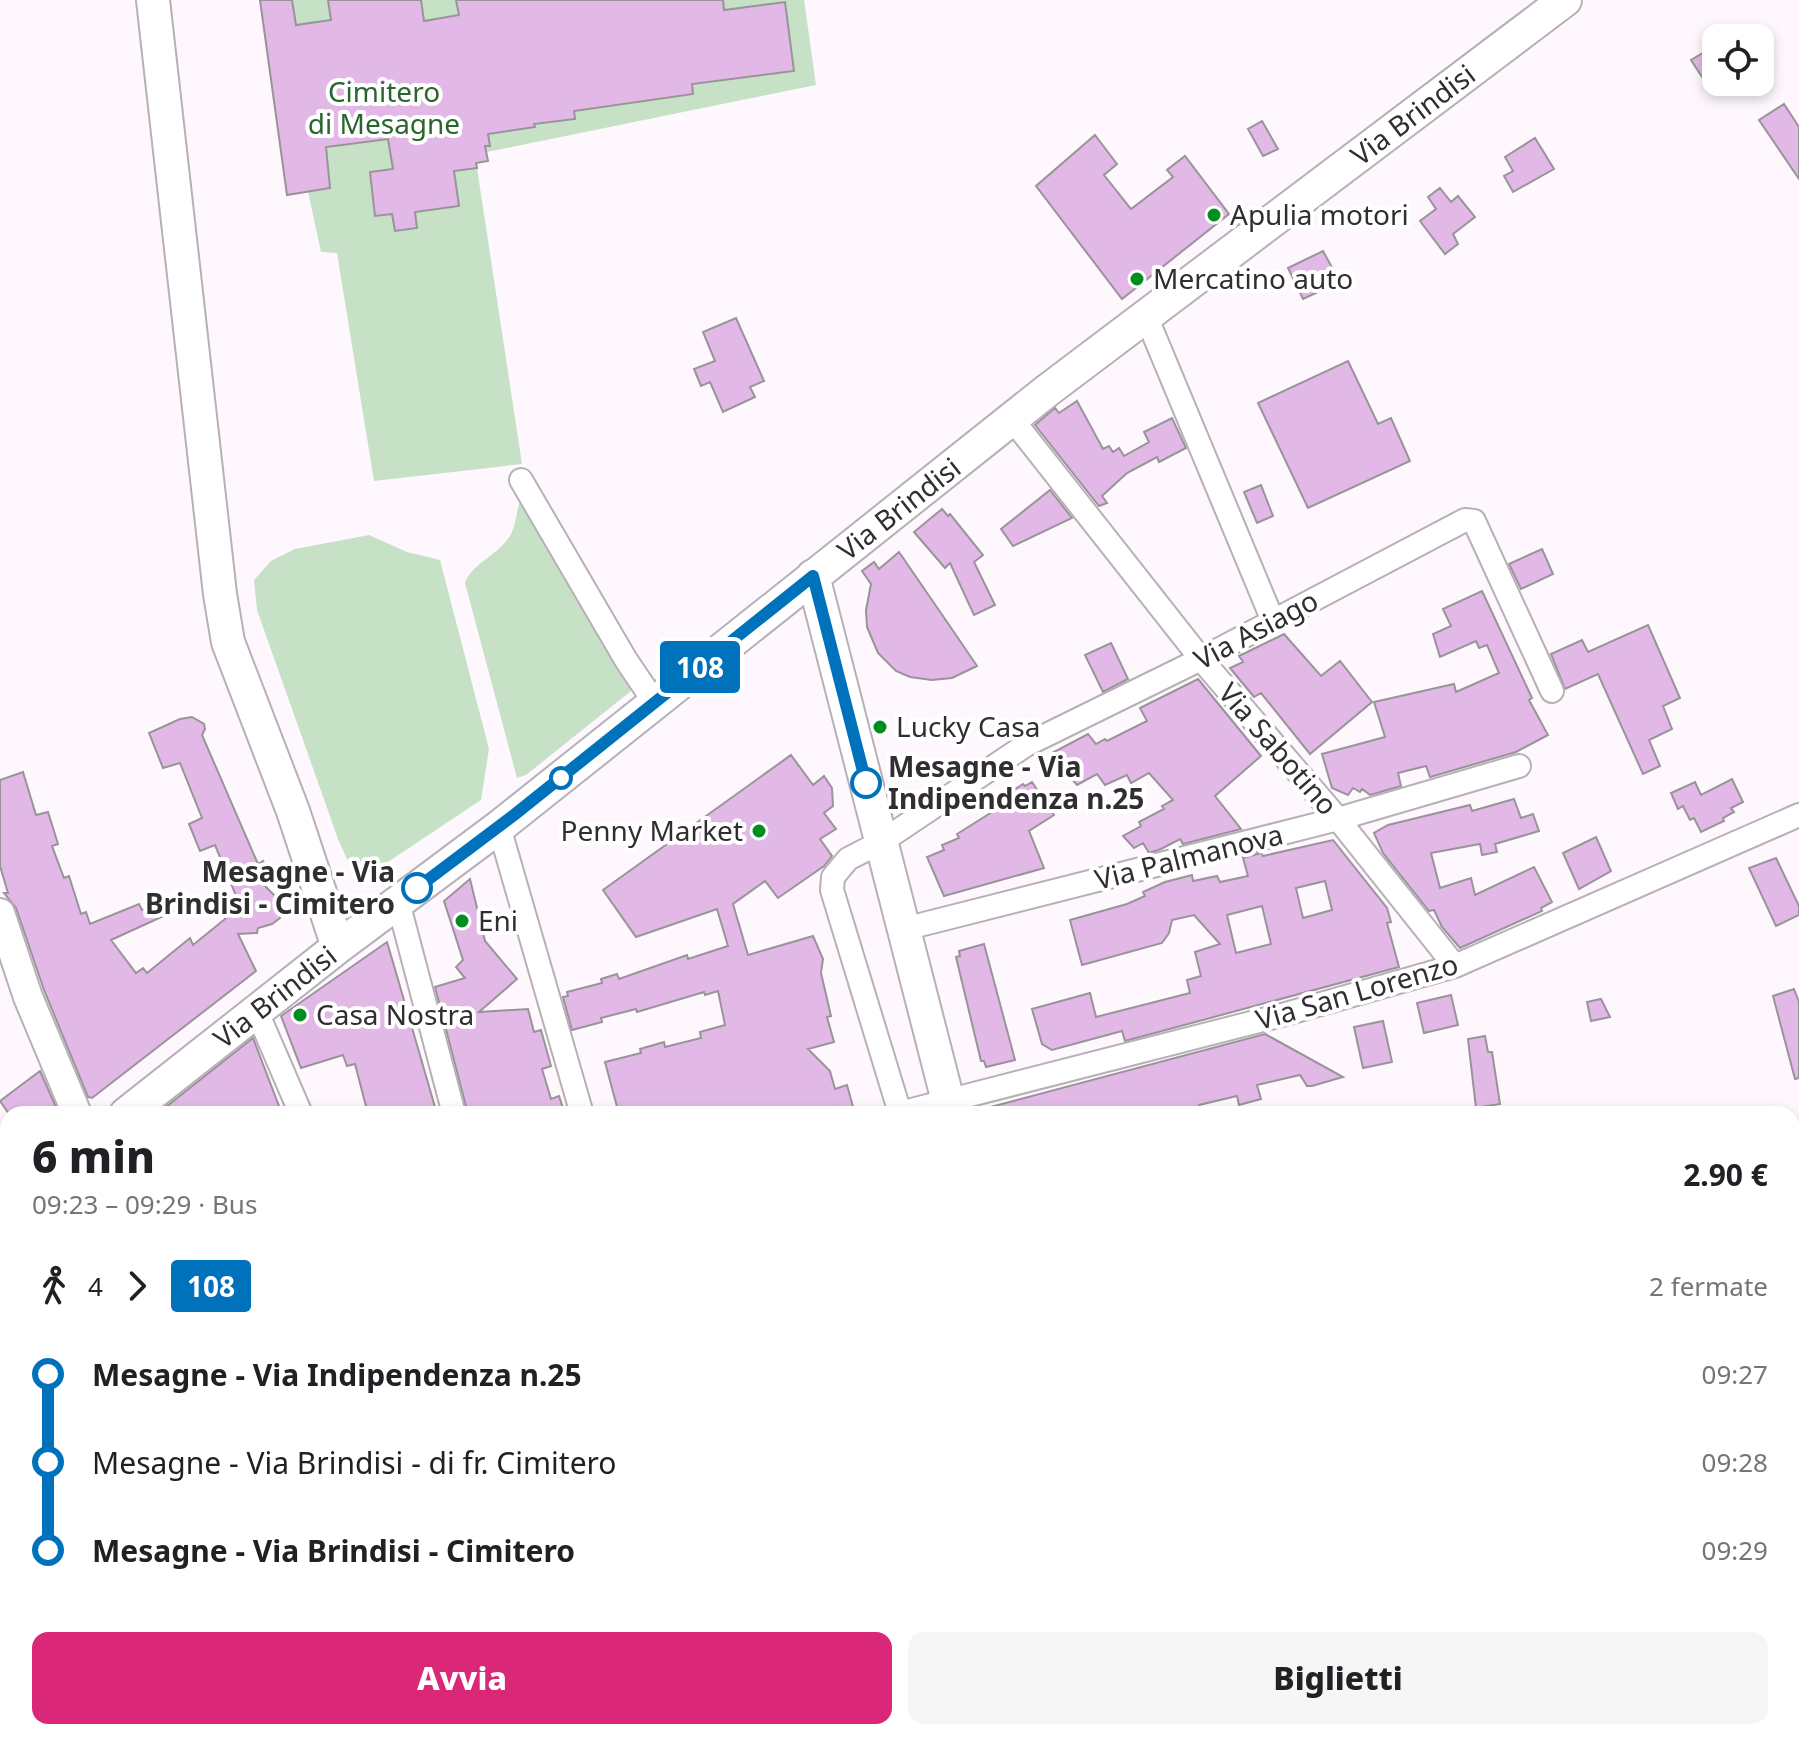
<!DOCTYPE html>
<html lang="it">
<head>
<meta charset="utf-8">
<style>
  body { margin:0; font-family:"Noto Sans",sans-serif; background:#f6f6f6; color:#202124; height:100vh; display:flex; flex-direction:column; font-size:30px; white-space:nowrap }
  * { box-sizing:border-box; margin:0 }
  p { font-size:26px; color:#757577 }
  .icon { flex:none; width:44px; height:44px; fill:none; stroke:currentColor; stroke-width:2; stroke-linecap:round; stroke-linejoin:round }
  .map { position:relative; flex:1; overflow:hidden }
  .sheet { position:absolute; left:0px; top:1106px; width:1800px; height:634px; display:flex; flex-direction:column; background:#fff; border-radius:24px 24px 0 0; box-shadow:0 4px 12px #0003 }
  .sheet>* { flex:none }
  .badge { padding:0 16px; border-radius:6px; font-size:28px; line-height:52px }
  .tools { position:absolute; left:1702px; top:24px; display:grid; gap:16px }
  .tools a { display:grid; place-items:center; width:72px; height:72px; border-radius:16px; background:#fff; box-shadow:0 4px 12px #0003; font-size:40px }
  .map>.badge { position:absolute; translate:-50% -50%; box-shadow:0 0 0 4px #fff }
  .legs { display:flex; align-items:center; gap:12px; height:88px; padding:0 32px; font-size:26px }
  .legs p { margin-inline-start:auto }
  .summary { display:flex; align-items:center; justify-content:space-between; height:136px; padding:0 32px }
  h1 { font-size:44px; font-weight:800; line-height:60px }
  .cta { display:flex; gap:16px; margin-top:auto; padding:16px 32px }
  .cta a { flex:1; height:92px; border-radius:16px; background:#db2777; color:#fff; font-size:32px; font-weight:800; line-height:92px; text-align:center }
  .cta a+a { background:#f6f6f6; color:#202124 }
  ul { padding:0 32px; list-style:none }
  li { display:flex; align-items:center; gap:28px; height:88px; font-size:30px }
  li i { display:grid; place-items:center; width:12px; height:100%; margin:0 10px; background:currentColor }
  li i::after { content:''; width:20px; height:20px; margin:-10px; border:6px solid; border-radius:50%; background:#fff }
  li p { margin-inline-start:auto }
  li:first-child i { background:linear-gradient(#0000 50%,currentColor 0) }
  li:last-child i { background:linear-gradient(currentColor 50%,#0000 0) }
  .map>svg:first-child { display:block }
</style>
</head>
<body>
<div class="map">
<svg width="1799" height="1739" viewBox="0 0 1799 1739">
  <rect width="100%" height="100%" fill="#fef8fe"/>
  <path fill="#c6e1c5" d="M260,0H804L816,85L487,152L488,161L478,163L477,168L522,464L374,481L337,253L321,252L308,192L287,195Z
    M520,500L524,501L628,676L631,691L526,775L517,778L465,583C471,563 503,553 512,532C516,522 517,510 520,500Z
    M369,535L407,552L440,560L489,749L481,800L379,868L365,873L350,866L338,839L257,610L254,580L271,561L295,549Z"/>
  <path fill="#e2b9e6" stroke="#99939a" stroke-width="2" fill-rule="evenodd" d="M260,0H292L296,25L331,20L328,0H421L424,21L459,15L456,0H723L724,10L785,2L794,71L692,84L693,94L574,111L575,119L534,124L535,127L488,134L490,146H485L488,161L476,163L477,168L454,171L459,206L415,212L417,228L395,231L392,214L375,216L370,172L393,169L388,139L326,147L330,188L287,195Z
    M1706,51L1716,67V77L1706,83L1691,60Z
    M1784,104L1799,127V179L1759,120Z
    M1262,121L1278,149L1263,156L1248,129Z
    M1095,135L1117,164L1104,175L1131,209L1173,177L1167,170L1185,156L1229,214L1122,299L1036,186Z
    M1535,138L1554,169L1513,192L1504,176L1513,171L1505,157Z
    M1440,188L1451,202L1458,196L1475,217L1453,234L1458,244L1445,254L1420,221L1436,209L1428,197Z
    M1323,251L1340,282L1303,299L1288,268Z
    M736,318L764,381L750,387L755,397L723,412L710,382L701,386L694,369L715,361L703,332Z
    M1348,361L1378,424L1391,418L1410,461L1308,508L1258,403Z
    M1077,401L1103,449L1109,446L1113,452L1119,448L1124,456L1149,442L1144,432L1172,418L1186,448L1159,462L1157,457L1127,473L1102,496L1107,503L1099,506L1035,425L1055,408L1059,413Z
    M1261,485L1273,516L1257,523L1244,492Z
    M1050,490L1072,518L1013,546L1001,529Z
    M942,509L948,516L950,514L983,555L974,562L995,605L974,615L950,563L945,568L914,532Z
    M1542,549L1553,574L1521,589L1509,564Z
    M899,552L958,638L977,666L952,678L932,680L910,677L896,671L878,653L867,627L866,610L871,584L862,571L874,562L879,569Z
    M1482,591L1532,698L1529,700L1548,735L1516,752L1430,777L1426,766L1398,773L1401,786L1370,795L1362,789L1360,792L1353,788L1348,795L1332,788L1322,754L1385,737L1374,702L1454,684L1456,692L1499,673L1487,645L1479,648L1476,641L1440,657L1433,634L1451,626L1443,609Z
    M1648,625L1680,698L1663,706L1672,729L1649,740L1660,766L1643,774L1598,674L1565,689L1551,654L1582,640L1588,652Z
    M1284,634L1321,676L1340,661L1372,702L1310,754L1261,693L1254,697L1230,668L1243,662L1239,656Z
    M1111,643L1128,679L1103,692L1085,655Z
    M1198,679L1261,756L1215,796L1241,829L1183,844L1180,839L1161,849L1149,853L1143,843L1134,848L1123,836L1141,826L1139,822L1164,809L1162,806L1173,800L1149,773L1131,783L1127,775L1105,785L1097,774L1077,785L1050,754L1088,734L1096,744L1105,739L1107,741L1147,721L1140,708Z
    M192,717L204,724L205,729L202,735L258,864L263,861L270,878L261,882L279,900L280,918L272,924L258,928L257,933L238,934L256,971L92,1098L88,1097L44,990L16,908L4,893H8L0,866V780L23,772L36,815L48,812L58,844L52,846L64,878L69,876L81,914L86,912L90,924L139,904L142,910L175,899L179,909L111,940L136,973L143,968L147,973L190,938L193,945L230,915L225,903L237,898L215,845L200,851L189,824L202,818L180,763L163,768L149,733L180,719Z
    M791,755L813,785L824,776L832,788L833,806L824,813L836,829L820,839L832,856L824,866L778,898L765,881L733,904L748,955L813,936L823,959L821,973L831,1016L827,1017L834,1042L808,1049L830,1071L835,1089L847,1085L855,1114H838L836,1107L810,1114H619L605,1062L641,1053L640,1049L664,1042L665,1047L701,1038L700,1032L725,1025L718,991L705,995L704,992L637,1012L636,1009L601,1018L602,1022L572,1030L563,997L568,996L567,992L602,983L601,979L617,974L619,979L687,955L688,959L728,946L717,909L636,937L603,890Z
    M1732,779L1743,802L1731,808L1734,812L1723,818L1724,821L1701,832L1694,818L1690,820L1683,806L1678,809L1671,793L1695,782L1701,795Z
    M1032,782L1054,815L1029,831L1044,868L944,896L927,857L944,850L942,845L959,838L957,834L992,812L988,807L1023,784L1025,786Z
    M1514,799L1521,818L1533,814L1539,831L1495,844L1497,852L1482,855L1480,844L1431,853L1440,888L1471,878L1475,895L1534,867L1552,902L1541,908L1542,911L1460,948L1442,927L1434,910L1429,911L1383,853L1374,833L1388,825L1470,805L1472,811Z
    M1596,837L1611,871L1579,889L1563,853Z
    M1333,840L1387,908L1391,922L1387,923L1399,967L1125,1041L1122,1031L1052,1050L1042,1044L1032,1009L1090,993L1096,1017L1190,993L1187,980L1201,976L1195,952L1220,944L1194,915L1172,920L1169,933L1162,943L1082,965L1070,920L1127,904L1145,896L1143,892L1165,882L1192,875L1193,881L1217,876L1220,882L1248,876L1243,858L1261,853L1263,856ZM1325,881L1332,910L1303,918L1296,888ZM1262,906L1271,944L1236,953L1227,915Z
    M1776,858L1799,906V915L1776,926L1749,868Z
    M470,879L485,941L517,979L479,1012L528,1009L534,1032L541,1030L551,1066L542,1069L551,1099L559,1096L565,1114H468L435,987L465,978L456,967L463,960L444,901Z
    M387,942L397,976L437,1114H368L355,1064L347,1066L343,1055L301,1068L281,1016Z
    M984,944L1015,1060L986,1067L984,1061H981L956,957L960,956L959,951Z
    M1794,989L1799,1002V1078L1795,1079L1773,996Z
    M1451,995L1458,1025L1424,1033L1417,1003Z
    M1601,999L1610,1017L1591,1021L1587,1002Z
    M1383,1021L1392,1062L1363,1068L1354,1027Z
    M1265,1034L1343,1077L1312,1086H1307L1300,1075L1257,1085L1261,1099L1239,1105L1237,1096L1199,1105L1202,1114H983V1109Z
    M1485,1036L1488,1052H1492L1500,1104L1476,1108L1468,1039Z
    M253,1038L282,1114H157Z
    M40,1071L59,1114H9L0,1101Z"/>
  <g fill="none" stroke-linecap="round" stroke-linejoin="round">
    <defs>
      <path id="minor" d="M1146,316L1273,621
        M1012,419L1201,659L1338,819L1455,966
        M521,480L626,660L655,703
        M499,827L582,1114
        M398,902L454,1114
        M904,929L1338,819L1519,766
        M257,1012L301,1114
        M900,1113L832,890L833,877L848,859L881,842L1026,745L1201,659L1465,520L1474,521L1552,691
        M896,1114L1282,1015L1455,966L1799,815
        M0,1581L8,1579
        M193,1732L199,1739
        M382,1732L388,1739
        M528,1732L534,1739
        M794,1732L797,1739
        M1057,1732L1061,1739
        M1498,1732L1502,1739
        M457,1739L477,1732
        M900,1739L907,1732
        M1252,1739L1272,1732
        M1606,1739L1615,1732"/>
      <path id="tertiary" d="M0,913L28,997L77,1114"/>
      <path id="secondary" d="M153,0L220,594L228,642L293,811L338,947
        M813,576L948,1101V1114
        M126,1114L338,947L499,827L1048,390L1565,0
        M0,1209L8,1203
        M1283,1732L1287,1739
        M1314,1732L1318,1739"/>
    </defs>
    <use href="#minor" stroke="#b7b0b7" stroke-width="26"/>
    <use href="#tertiary" stroke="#b7b0b7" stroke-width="32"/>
    <use href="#secondary" stroke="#b7b0b7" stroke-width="36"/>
    <use href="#minor" stroke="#fff" stroke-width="22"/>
    <use href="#tertiary" stroke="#fff" stroke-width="28"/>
    <use href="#secondary" stroke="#fff" stroke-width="32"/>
  </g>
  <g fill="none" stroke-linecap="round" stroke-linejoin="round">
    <defs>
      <path id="line-1" d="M417,888L514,815L813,576L866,783"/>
    </defs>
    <use href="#line-1" stroke="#fff" stroke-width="18"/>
    <use href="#line-1" stroke="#0072bc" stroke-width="12"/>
  </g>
  <g fill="#008e1f" stroke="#fff" stroke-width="3">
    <circle cx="1214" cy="215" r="8"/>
    <circle cx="1137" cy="279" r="8"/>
    <circle cx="880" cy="727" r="8"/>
    <circle cx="759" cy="831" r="8"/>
    <circle cx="462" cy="921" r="8"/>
    <circle cx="300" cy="1015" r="8"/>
  </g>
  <g fill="#fff" stroke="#0072bc" stroke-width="4">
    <circle cx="561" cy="778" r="10"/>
    <circle cx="866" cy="783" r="14"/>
    <circle cx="417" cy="888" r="14"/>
  </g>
  <g text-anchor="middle" stroke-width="8" stroke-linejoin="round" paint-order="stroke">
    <g font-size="28" fill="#2b652e" stroke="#fff">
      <text x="384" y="102">Cimitero<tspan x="384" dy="32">di Mesagne</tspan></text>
    </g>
    <g font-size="28" fill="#312e31" stroke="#fff">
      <text transform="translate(1413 115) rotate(-37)" y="10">Via Brindisi</text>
      <text transform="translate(899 509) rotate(-38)" y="10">Via Brindisi</text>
      <text transform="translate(1256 630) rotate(-28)" y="10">Via Asiago</text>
      <text transform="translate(1278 749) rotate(49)" y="10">Via Sabotino</text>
      <text transform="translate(1189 857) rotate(-14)" y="10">Via Palmanova</text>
      <text transform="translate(1357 992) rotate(-16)" y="10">Via San Lorenzo</text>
      <text transform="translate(275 997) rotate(-38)" y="10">Via Brindisi</text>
    </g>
    <g font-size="28" fill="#312e31" stroke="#fff" text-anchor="start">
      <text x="1230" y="225">Apulia motori</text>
      <text x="1153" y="289">Mercatino auto</text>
      <text x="896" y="737">Lucky Casa</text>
      <text x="743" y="841" text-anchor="end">Penny Market</text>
      <text x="478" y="931">Eni</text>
      <text x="316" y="1025">Casa Nostra</text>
    </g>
    <g font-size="28" font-weight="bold" fill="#312e31" stroke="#fff" text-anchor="start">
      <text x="888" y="777">Mesagne - Via<tspan x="888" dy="32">Indipendenza n.25</tspan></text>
      <text x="395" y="882" text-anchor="end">Mesagne - Via<tspan x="395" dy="32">Brindisi - Cimitero</tspan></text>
    </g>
  </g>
</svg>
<div class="tools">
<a><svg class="icon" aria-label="locate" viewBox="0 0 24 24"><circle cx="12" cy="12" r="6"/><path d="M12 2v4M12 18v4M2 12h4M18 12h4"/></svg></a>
</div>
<b class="badge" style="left:700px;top:667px;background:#0072bc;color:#fff">108</b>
<section class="sheet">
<div class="summary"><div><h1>6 min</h1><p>09:23 – 09:29 · Bus</p></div><b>2.90 €</b></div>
<div class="legs"><svg class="icon" aria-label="walk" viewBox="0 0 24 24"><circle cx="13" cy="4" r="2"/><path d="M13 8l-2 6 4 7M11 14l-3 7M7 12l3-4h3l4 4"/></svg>4<svg class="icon" aria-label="forward" viewBox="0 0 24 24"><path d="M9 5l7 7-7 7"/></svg><b class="badge" style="background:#0072bc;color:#fff">108</b><p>2 fermate</p></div>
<ul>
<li><i style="color:#0072bc"></i><b>Mesagne - Via Indipendenza n.25</b><p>09:27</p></li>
<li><i style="color:#0072bc"></i><span>Mesagne - Via Brindisi - di fr. Cimitero</span><p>09:28</p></li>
<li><i style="color:#0072bc"></i><b>Mesagne - Via Brindisi - Cimitero</b><p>09:29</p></li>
</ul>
<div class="cta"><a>Avvia</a><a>Biglietti</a></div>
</section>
</div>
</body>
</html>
